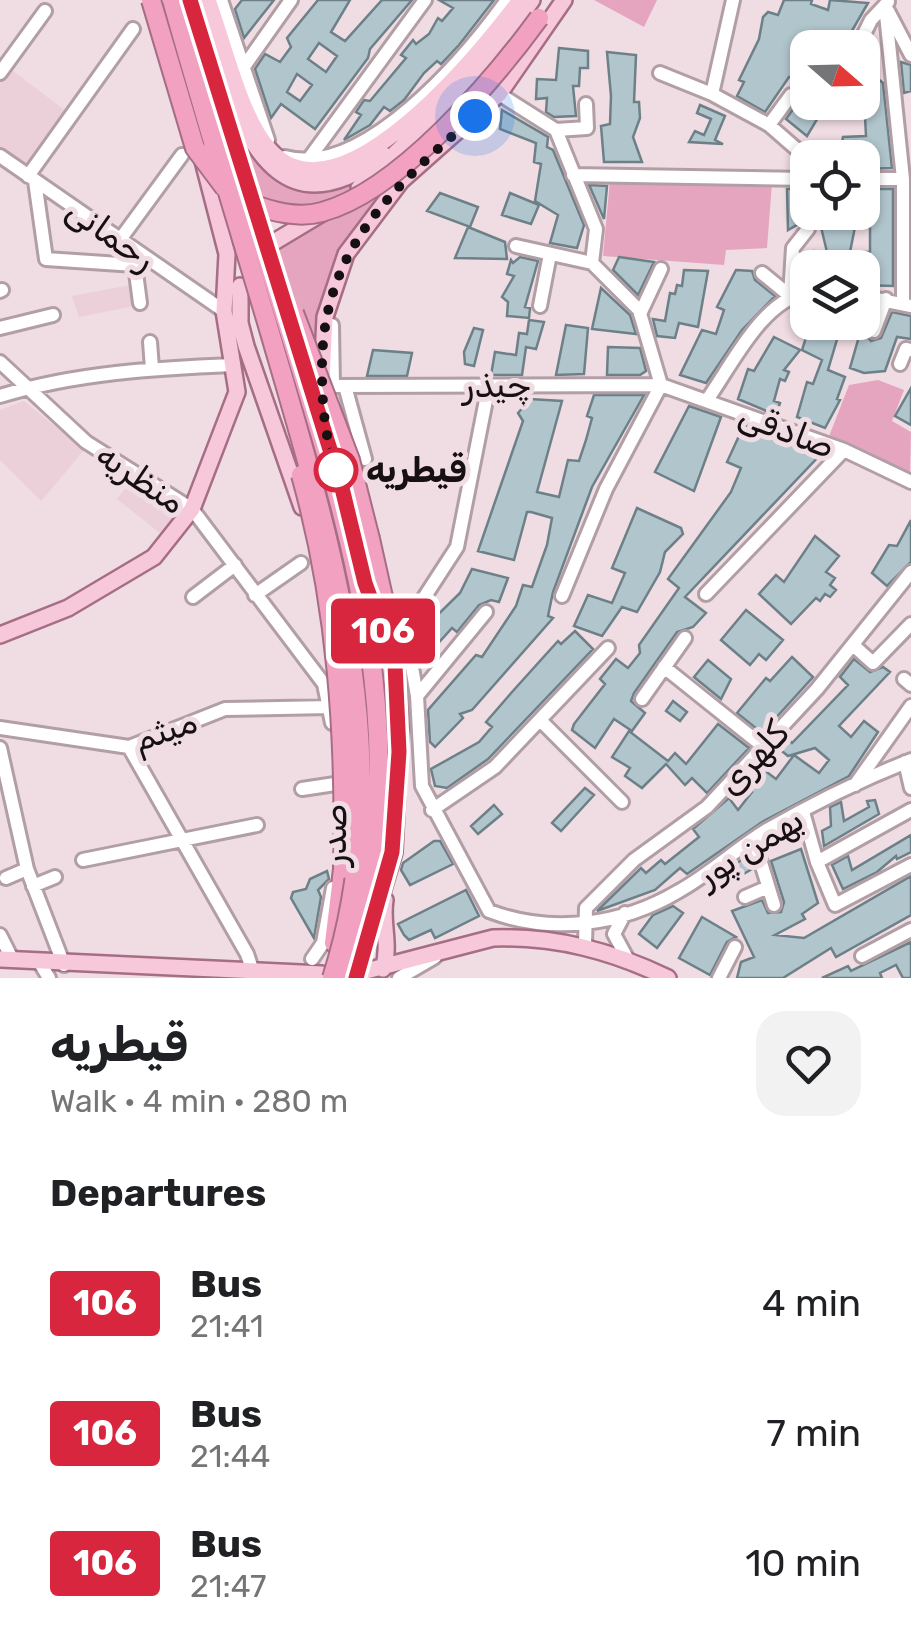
<!DOCTYPE html>
<html lang="en">
<head>
<meta charset="utf-8">
<style>
  body { margin:0; font-family:Rubik,"Noto Naskh Arabic",sans-serif; background:#f2f2f2; color:#202124; height:100vh; display:flex; flex-direction:column; font-size:38px; white-space:nowrap }
  * { box-sizing:border-box; margin:0 }
  p { font-size:32px; color:#757577 }
  .icon { flex:none; width:55px; height:55px; fill:none; stroke:currentColor; stroke-width:2; stroke-linecap:round; stroke-linejoin:round }
  .map { position:relative; height:978px; overflow:hidden }
  .panel { display:flex; flex-direction:column; background:#fff; flex:1 }
  .panel>* { flex:none }
  .badge { padding:0 20px; border-radius:8px; font-size:35px; line-height:65px }
  .needle { width:65px; rotate:110deg }
  .buttons { position:absolute; left:790px; top:30px; display:grid; gap:20px }
  .buttons a { display:grid; place-items:center; width:90px; height:90px; border-radius:20px; background:#fff; box-shadow:0 2px 8px #0004; font-size:50px }
  .you { position:absolute; width:50px; height:50px; margin:-25px; border:8px solid #fff; border-radius:50%; background:#1a73e8; box-shadow:0 0 0 15px #1a73e833 }
  .map>.badge { position:absolute; translate:-50% -50%; box-shadow:0 0 0 5px #fff }
  h2 { padding:0 50px; font-size:38px; line-height:90px }
  .round { display:grid; place-items:center; flex:none; width:105px; height:105px; border-radius:30px; background:#f2f2f2 }
  .overview { display:flex; align-items:center; justify-content:space-between; height:170px; padding:0 50px }
  h1 { font-size:48px; font-weight:700; line-height:75px }
  ul { padding:0; list-style:none }
  li { display:flex; align-items:center; gap:30px; height:130px; padding:0 50px }
  li div { flex:1 }
  li b { display:block; font-size:38px }
  li em { font-style:normal }
  li .badge { min-width:110px; font-weight:700; text-align:center }
  .map>svg:first-child { display:block }
</style>
</head>
<body>
<div class="map">
<svg width="911" height="978" viewBox="0 0 911 978">
  <rect width="100%" height="100%" fill="#f0dce3"/>
  <path fill="#ebcfd9" d="M9,68L67,112L27,168L0,149V81Z
    M131,285L134,306L79,317L72,296Z
    M24,401L84,450L41,501L0,460V410Z
    M132,481L175,515L160,533L117,499Z"/>
  <path fill="#e6a5be" d="M594,0H657L644,27Z
    M242,135L299,185L388,157C343,199 319,215 258,199L235,136Z
    M610,180L772,183L767,248L726,250L724,265L603,256Z
    M391,182L332,272L316,353L274,248L304,229L336,219Z
    M878,380L904,390L892,421L911,432L910,476L828,439L849,385Z"/>
  <path fill="#b1c5cd" stroke="#6d8087" stroke-width="2.5" fill-rule="evenodd" d="M242,0H274L244,38L235,9Z
    M318,0H350L331,32L345,41L382,0H412L370,49L368,58L315,129L281,104L271,118L255,69L265,54L280,62L291,47L287,38ZM319,43L337,56L326,72L308,59ZM297,74L312,85L300,101L287,92Z
    M439,0H494L459,45L441,64L437,61L424,73L404,100L390,111L384,107L370,125L344,140L361,115L356,112L364,100L370,101L406,58L401,55L413,40L416,44L429,34L438,18L442,21L453,8Z
    M784,0H812L811,4L828,10L830,0L868,3L842,48H808V77H789L765,112L737,96L744,82L739,80L759,39L763,17L768,12L778,15Z
    M559,48L588,51V68H580L579,86H573L576,116L554,117L546,112L547,98L536,99L537,79L556,80Z
    M607,52L636,55L634,102H639L640,118L633,137L642,162H604L601,126L610,124L611,96Z
    M901,62L911,65V91L904,93Z
    M862,74L873,75L883,83L892,168L862,169V158H839L843,137L866,136L865,117L854,108L848,115L833,102H862Z
    M814,103L822,111L807,136L786,119L796,105Z
    M700,105L725,116L715,140L723,144L689,142L695,131L704,135L711,119L697,113Z
    M502,110L548,137L547,147L553,150L584,225L577,248L550,243L558,215L535,201L541,164L534,162L536,143L500,129Z
    M589,185L607,186L604,219L590,187Z
    M787,189H808L807,219L788,230Z
    M870,189H893V286L862,285V268H814V251L827,252L821,227L826,217L835,218L836,212H858L850,252H870Z
    M440,193L478,207L470,227L427,211Z
    M510,193L539,205L531,224L502,215Z
    M468,227L505,242L507,259L455,258Z
    M520,257L538,261L525,307L530,308L529,318L507,316L508,302L502,297L514,276L507,274L511,260L513,263Z
    M619,257L654,262L638,295L613,270Z
    M684,270L708,271L698,327L679,323L675,338L657,336L653,319L665,321L670,293L675,294L677,285L682,286Z
    M736,270L752,271L755,280L775,296L742,330L706,383L680,375L702,330L716,334L724,310L717,307Z
    M601,288L630,315L636,334L592,329Z
    M808,303V323L795,322L799,306Z
    M865,307L872,308L864,332L871,341L881,338L892,312L911,316V339L897,337L885,371L864,373L850,368L860,333L838,336L837,322H862Z
    M529,320L544,322L536,349L526,347L522,375H491L495,352L516,355L519,333L527,334Z
    M566,325L588,328L584,374L556,375Z
    M474,328L483,330L474,366L465,364L464,352Z
    M809,328L838,336L828,370L845,377L837,399L840,400L825,428L797,417L807,382L813,384L822,360L802,350Z
    M774,337L800,350L784,370L789,372L785,381L780,379L774,401L780,403L776,415L738,399L748,369L754,371Z
    M608,347L640,348L646,371L640,375H607Z
    M373,350L412,353L407,376H367Z
    M911,388V425L895,416Z
    M594,395H644L592,487L553,592L548,616L553,618L472,710L460,714L463,718L435,747L430,742L428,710L476,655L482,657L516,606L523,585L532,587L547,545L552,518L531,512H527L514,560L478,551L523,421L518,413L530,399L562,401L537,492L559,497L568,460L579,461L586,440L592,418L587,416Z
    M689,406L721,417L694,491L655,472Z
    M744,425L821,454L685,597L706,613L693,627L677,632L634,693L631,701L645,713L632,731L614,719L595,748L572,730L574,724L605,684L600,679L616,659L628,668L640,653L639,645L679,588L668,579L731,492L741,468L727,462Z
    M637,508L681,528L683,534L665,552L660,572L637,612L622,607L602,636L574,626L588,595L612,603L625,573L612,568Z
    M911,520V562L887,586L872,573L889,545L897,546Z
    M815,536L839,556L826,572L835,578L830,585L836,590L830,597L825,594L820,601L816,598L791,624L759,594L776,575L784,582Z
    M472,569L508,578L499,602L491,600L479,605L457,632L452,628L424,659L417,635L460,593Z
    M746,610L783,640L766,660L759,654L750,665L721,640Z
    M575,631L593,649L488,759L447,788L435,786L431,769L479,742L492,727L486,722L512,692L558,641L561,644Z
    M792,657L813,677L762,733L737,713L766,678L770,681Z
    M854,659L870,672L883,667L890,672L839,726L851,737L864,721L878,732L849,776L762,822L687,874L680,868L655,890L597,911L641,868L646,873L661,860L665,864L699,837L693,829L729,798L738,810L752,792L745,787L760,767L776,779L794,755L819,773L829,760L815,748L788,756L777,747L786,737L792,743L848,685L840,677Z
    M708,660L731,679L721,699L694,677Z
    M673,701L687,712L680,721L666,711Z
    M718,724L749,748L707,793L692,778L685,785L666,764L642,788L625,776L630,768L612,757L629,731L668,761L675,753L686,764Z
    M585,788L594,795L561,831L552,823Z
    M875,800L879,814L824,846L822,831L831,826L830,807L841,802L844,821L869,807L867,801Z
    M494,805L502,814L478,834L471,826Z
    M911,835V852L897,859L896,856L877,872L843,889L832,865L848,856L852,870Z
    M434,841H440L453,864L410,885L401,870L403,863Z
    M801,849L818,903L802,914L805,919L775,935L804,938L911,876V915L836,957L831,948L783,978H737L741,962L754,957L732,911L762,900L768,913L781,912L784,902L771,861Z
    M748,855L752,869L715,891L710,883Z
    M327,871L329,879L318,890L321,897L314,938L291,898L293,892L306,889L310,879Z
    M466,890L479,916L435,938L431,930L409,940L404,935L398,924Z
    M673,906L683,913L657,948L639,934L653,915Z
    M702,917L736,937L727,942L710,975L679,958Z
    M911,942V978H903L896,965L880,973L882,978H822L848,966L851,971Z"/>
  <g fill="none" stroke-linecap="round" stroke-linejoin="round">
    <defs>
      <path id="minor" d="M221,0L268,140
        M733,0L712,94L769,125L808,159
        M885,5L903,179V301
        M888,11L911,55
        M857,48L871,20L888,2
        M243,68L291,0
        M0,73L45,11
        M660,73L712,94
        M499,94L556,130L596,229L592,263L639,310L661,385
        M769,125L791,95H808
        M556,130L587,128L586,104
        M0,156L224,311
        M285,157C364,178 466,57 507,0
        M308,160L425,0
        M573,175L808,179
        M28,176L133,29
        M862,179H903
        M35,181L46,259L135,265L140,303
        M119,241L182,155
        M516,246L592,263
        M762,273L790,296
        M0,291L2,290
        M790,296L793,248L808,229
        M862,296L911,306
        M540,306L550,254
        M640,314L661,269
        M332,325L333,386L661,385L844,450L911,482
        M0,328L53,315
        M874,331L886,299
        M150,342L152,368
        M0,362L86,442L192,509L324,684L332,723
        M900,364L906,349L911,350
        M489,385L457,547L405,627L417,696L422,786L489,911C552,935 622,925 679,891C710,874 737,848 767,830C812,804 863,779 911,760
        M345,386L365,459
        M0,396C75,373 156,368 234,365
        M707,400C732,365 762,300 808,292
        M706,594L844,450
        M255,595L301,563
        M562,596L606,489L661,385
        M193,597L235,565
        M853,645L873,663L911,624
        M664,667L764,747
        M904,679L911,685
        M417,696L486,612
        M642,699L685,638
        M540,720L622,802
        M0,728L129,747L225,709L331,707
        M129,747L247,954L253,972
        M0,748L27,869L64,965
        M905,762L911,788
        M855,785L911,706
        M302,789L335,784
        M432,810L495,767L608,648
        M803,812L817,862L835,905L911,865
        M754,840L774,905
        M83,860L257,825
        M817,862L911,810
        M6,878L27,869
        M33,886L55,877
        M745,897L768,887
        M625,913L614,934L627,958
        M0,935L12,959
        M585,945L586,908L634,860L707,807L817,689L911,572
        M862,956L911,930
        M312,959L323,943L333,888
        M40,963L49,978
        M399,978L435,957
        M719,978L735,947"/>
      <path id="major" d="M208,0C224,43 240,116 269,149C339,230 482,50 520,0
        M217,71C253,153 287,227 384,155
        M359,188L477,75L532,0
        M274,242L324,212
        M240,286V323L246,346L302,507
        M322,379L325,317L346,254L401,181L499,94L564,0
        M0,635L68,608L154,557L192,509L237,392L224,311L227,254L203,161
        M0,959L322,974
        M383,969C391,944 381,924 385,900
        M366,971L493,938C556,936 612,951 668,978"/>
      <path id="highway" d="M370,539L387,615
        M361,568L395,665L399,727L393,852L362,956
        M334,943L343,869"/>
    </defs>
    <use href="#minor" stroke="#b29fa6" stroke-width="18"/>
    <use href="#major" stroke="#a56e84" stroke-width="20"/>
    <use href="#highway" stroke="#a56e84" stroke-width="22"/>
    <use href="#minor" stroke="#fff" stroke-width="12"/>
    <use href="#major" stroke="#f7c7da" stroke-width="15"/>
    <use href="#highway" stroke="#f2a1c1" stroke-width="18"/>
    <defs>
      <path id="highway-bridge" d="M151,0L195,148L225,188
        M172,0C202,107 234,213 266,319C328,533 403,756 332,978
        M189,0C220,101 249,203 281,305C351,531 420,740 349,978
        M246,202C270,211 297,219 322,212C399,191 493,81 539,18
        M294,313L350,460L370,539
        M301,475C337,603 346,736 343,869"/>
    </defs>
    <use href="#highway-bridge" stroke="#a56e84" stroke-width="22" stroke-linecap="butt"/>
    <use href="#highway-bridge" stroke="#f2a1c1" stroke-width="18"/>
  </g>
  <g fill="none" stroke-linecap="round" stroke-linejoin="round">
    <defs>
      <path id="line" d="M190,0L342,488L365,583L395,664L399,752L392,852L356,978"/>
    </defs>
    <use href="#line" stroke="#fff" stroke-width="22"/>
    <use href="#line" stroke="#d7263d" stroke-width="15"/>
    <path stroke="#171013" stroke-width="10" stroke-dasharray="0 18" d="M336,470C325,438 322,405 322,371C321,250 391,190 475,116"/>
  </g>
  <circle fill="#fff" stroke="#d7263d" stroke-width="5" cx="336" cy="470" r="20"/>
  <g text-anchor="middle" stroke-width="10" stroke-linejoin="round" paint-order="stroke">
    <g font-size="35" fill="#171013" stroke="#f0dce3">
      <text transform="translate(111 234) rotate(35)" y="12">رحمانی</text>
      <text x="497" y="397">چیذر</text>
      <text transform="translate(787 430) rotate(21)" y="12">صادقی</text>
      <text transform="translate(141 478) rotate(34)" y="12">منظریه</text>
      <text transform="translate(165 730) rotate(-19)" y="12">میثم</text>
      <text transform="translate(753 758) rotate(-47)" y="12">کلهری</text>
      <text transform="translate(334 835) rotate(-89)" y="12">صدر</text>
      <text transform="translate(750 847) rotate(-32)" y="12">بهمن پور</text>
    </g>
    <g font-size="35" font-weight="bold" fill="#171013" stroke="#f0dce3" text-anchor="start">
      <text x="366" y="482">قیطریه</text>
    </g>
  </g>
</svg>
<div class="buttons">
<a><svg class="needle" viewBox="-14 -14 28 28"><path d="M0-13l5 13h-10z" fill="#e53935"/><path d="M0 13l5-13h-10z" fill="#757577"/></svg></a>
<a><svg class="icon" aria-label="locate" viewBox="0 0 24 24"><circle cx="12" cy="12" r="6"/><path d="M12 2v4M12 18v4M2 12h4M18 12h4"/></svg></a>
<a><svg class="icon" aria-label="layers" viewBox="0 0 24 24"><path d="M12 4l9 5-9 5-9-5zM3 14l9 5 9-5"/></svg></a>
</div>
<div class="you" style="left:475px;top:116px"></div>
<b class="badge" style="left:383px;top:631px;background:#d7263d;color:#fff">106</b>
</div>
<section class="panel">
<div class="overview"><div><h1>قیطریه</h1><p>Walk · 4 min · 280 m</p></div><a class="round"><svg class="icon" aria-label="heart" viewBox="0 0 24 24"><path d="M12 20l-8-8c-3-5 5-10 8-4 3-6 11-1 8 4z"/></svg></a></div>
<h2>Departures</h2>
<ul>
<li><span class="badge" style="background:#d7263d;color:#fff">106</span><div><b>Bus</b><p>21:41</p></div><em>4 min</em></li>
<li><span class="badge" style="background:#d7263d;color:#fff">106</span><div><b>Bus</b><p>21:44</p></div><em>7 min</em></li>
<li><span class="badge" style="background:#d7263d;color:#fff">106</span><div><b>Bus</b><p>21:47</p></div><em>10 min</em></li>
</ul>
</section>
</body>
</html>
